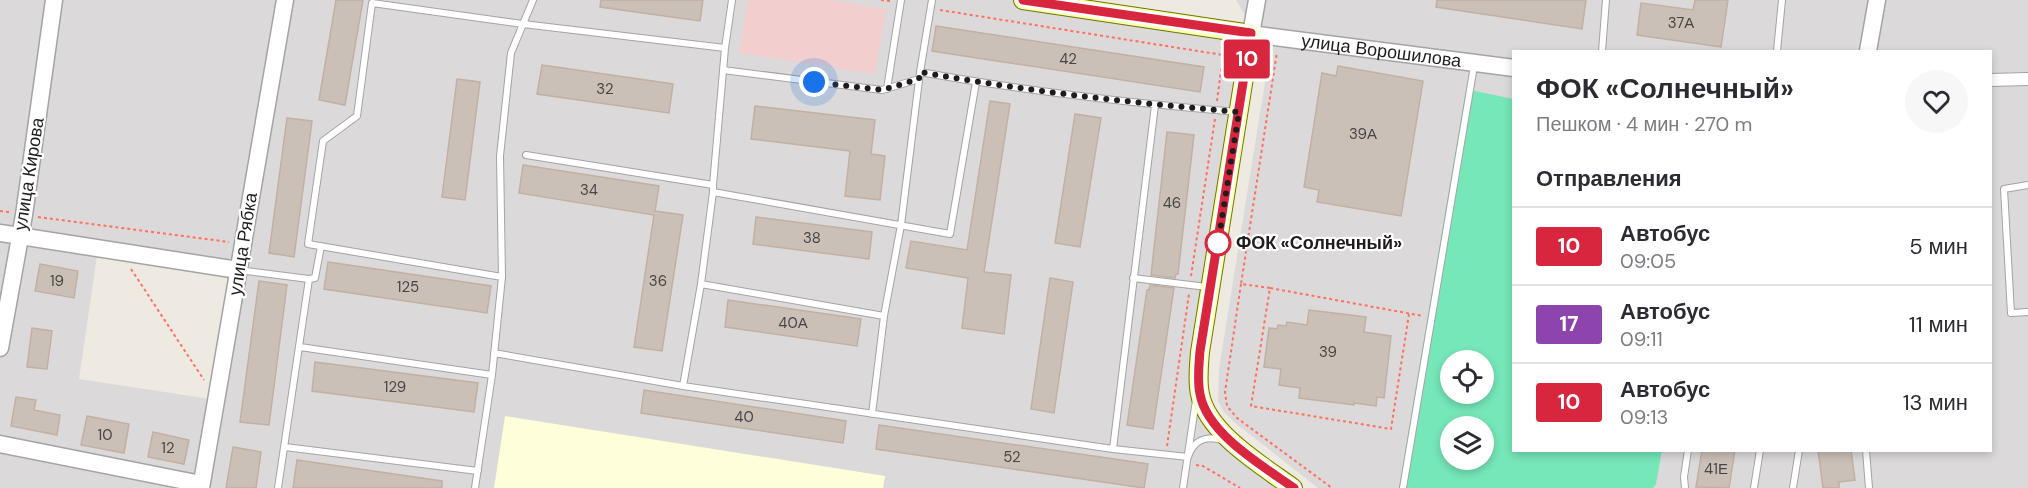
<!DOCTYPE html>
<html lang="ru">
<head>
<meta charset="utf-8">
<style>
  body { margin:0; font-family:"DM Sans",sans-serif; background:#f7f7f7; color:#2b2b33; height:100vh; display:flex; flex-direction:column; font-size:22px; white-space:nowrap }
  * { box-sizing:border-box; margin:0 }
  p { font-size:20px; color:#7c7c81 }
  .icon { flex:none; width:33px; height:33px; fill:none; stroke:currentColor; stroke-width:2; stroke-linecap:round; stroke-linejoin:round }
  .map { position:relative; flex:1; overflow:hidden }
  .sheet { position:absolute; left:1512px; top:50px; width:480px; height:402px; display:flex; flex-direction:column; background:#fff; border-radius:0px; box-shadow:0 3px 9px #0003 }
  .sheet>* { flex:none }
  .badge { padding:0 12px; border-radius:4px; font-size:21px; line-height:39px }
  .tools { position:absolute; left:1440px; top:350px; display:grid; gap:12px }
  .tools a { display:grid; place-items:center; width:54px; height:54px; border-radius:50%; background:#fff; box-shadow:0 3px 9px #0003; font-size:30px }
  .you { position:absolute; width:30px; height:30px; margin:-15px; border:4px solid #fff; border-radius:50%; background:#1a73e8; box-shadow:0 0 0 9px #1a73e833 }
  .map>.badge { position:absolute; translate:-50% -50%; box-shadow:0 0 0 3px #fff }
  h2 { padding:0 24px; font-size:22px; line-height:54px }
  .round { display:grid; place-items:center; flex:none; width:63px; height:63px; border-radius:32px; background:#f7f7f7 }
  .headline { display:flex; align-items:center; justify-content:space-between; height:102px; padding:0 24px }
  h1 { font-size:28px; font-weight:600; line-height:45px }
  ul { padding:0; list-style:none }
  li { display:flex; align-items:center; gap:18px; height:78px; padding:0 24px; border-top:2px solid #e1e1e2 }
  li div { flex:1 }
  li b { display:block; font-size:22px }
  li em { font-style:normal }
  li .badge { min-width:66px; font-weight:700; text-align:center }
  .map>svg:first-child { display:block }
</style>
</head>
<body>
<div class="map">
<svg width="2028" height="488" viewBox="0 0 2028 488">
  <rect width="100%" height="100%" fill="#efeae1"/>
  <path fill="#dbd9d9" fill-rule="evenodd" d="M0,0H1023L1251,34L1211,288L1206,411L1293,488H0ZM98,249L238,270L217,400L79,379Z
    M1236,0H2028V488H1318L1234,422L1223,411L1218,401L1219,369L1269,57ZM1514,51H1990V450H1514ZM1450,360H1484V393H1450ZM1450,426H1484V459H1450Z"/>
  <path fill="#f2cfce" d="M748,0H831L886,9L875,74L739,53Z"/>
  <path fill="#fffeda" d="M505,416L885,476L883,488H494Z"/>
  <path fill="#76e7b9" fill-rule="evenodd" d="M1466,89L1513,99L1514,450H1662L1656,484L1653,488H1399ZM1450,360H1484V393H1450ZM1450,426H1484V459H1450Z"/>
  <path fill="#cbc0b7" stroke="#c2b0a2" stroke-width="1.5" d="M336,0H363L345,105L319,100Z
    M601,0H703L700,21L600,7Z
    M1437,0H1586L1582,29L1436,7Z
    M1695,0H1728L1721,47L1637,35L1641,3L1693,10Z
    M936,26L1204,67L1200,92L932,51Z
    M542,65L673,84L669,113L537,94Z
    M1338,66L1423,81L1401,216L1317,202L1319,190L1304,187L1322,73L1336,76Z
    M457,79L480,82L465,200L442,197Z
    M990,101L1010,104L984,272L1011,275L1004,334L962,328L968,278L906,268L911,241L967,250Z
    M755,106L875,120L871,154L885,156L880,200L845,196L850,151L751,139Z
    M1075,114L1101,118L1080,247L1055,243Z
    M287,118L312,121L294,257L269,253Z
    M1167,132L1194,135L1178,274H1176L1175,278L1151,275Z
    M523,165L659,186L655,211L683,215L662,351L634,347L654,215L519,193Z
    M756,217L872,232L869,259L753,244Z
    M328,262L491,286L487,313L324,289Z
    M40,264L78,271L74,298L35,291Z
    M1050,278L1073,282L1054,413L1031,409Z
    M259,281L287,285L269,425L240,422Z
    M1150,285L1174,288L1153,429L1127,425L1147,290H1149Z
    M728,300L861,319L857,346L725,327Z
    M1309,310L1366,317L1364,332L1391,336L1384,398L1377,397L1376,406L1354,403V405L1299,398L1300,388L1279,385L1281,369L1264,367L1269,328L1277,329L1278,325L1286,326L1287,322L1307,325Z
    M32,328L52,331L47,369L27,367Z
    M315,362L478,383L474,412L312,391Z
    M644,390L846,421L843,443L641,413Z
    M16,397L36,400L34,410L60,415L57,435L11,426Z
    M87,416L129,424L124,453L81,445Z
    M879,425L1148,464L1144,488L876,449Z
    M153,432L189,440L184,464L148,457Z
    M233,447L261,452L256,488H226Z
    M1702,450H1735L1729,488L1696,487Z
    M1818,450H1851L1855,480L1839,482V488H1823Z
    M297,460L442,481V488H293Z"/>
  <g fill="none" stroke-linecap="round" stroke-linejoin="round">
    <defs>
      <path id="service" d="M1602,51L1606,0
        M1777,51L1782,0
        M723,70L882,90L919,79
        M920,72C1025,91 1131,103 1238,112
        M887,89L901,0
        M526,155L713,185V192L950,234L976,82
        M713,185L725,48L732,0
        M2028,185L2004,189L2011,313L2028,312
        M713,192L701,284L884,316
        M239,270L309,279L278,488
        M502,277L308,244L323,141L357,116L372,3L523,24L725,48
        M1133,278L1207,287
        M309,279L315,278L321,246
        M300,347L492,375
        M494,353L683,386L1113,449L1188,457C1193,441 1205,435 1222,440
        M683,386L701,284
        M872,414L884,316L901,225L920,72L932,0
        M285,447L478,471
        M1113,449L1155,105
        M1866,450L1869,488
        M475,488L492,375L502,277L500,156L511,53L533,0
        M1183,488L1196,400
        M1403,488L1474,66
        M1685,488L1684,477L1688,450
        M1754,488L1760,450
        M1793,488L1799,450"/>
      <path id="minor" d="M1990,80L2028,79"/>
      <g id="tertiary">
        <path id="s1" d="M1257,0L1251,34L1514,68"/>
        <path d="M1868,51L1877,0"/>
        <path d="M0,233L238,270"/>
        <path d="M0,348L24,215L54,0"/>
        <path d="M0,444L201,484"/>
        <path d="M201,488L285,0"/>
      </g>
      <path id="secondary" d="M1023,0L1251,34L1200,352C1199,365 1197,380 1200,394C1207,433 1263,466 1293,488"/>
    </defs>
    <use href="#service" stroke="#a4a4a4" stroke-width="8"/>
    <use href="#minor" stroke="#a4a4a4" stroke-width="14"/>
    <use href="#tertiary" stroke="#a4a4a4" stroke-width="19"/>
    <use href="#secondary" stroke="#6c7700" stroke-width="20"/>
    <path stroke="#ff7062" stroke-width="2" stroke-dasharray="3 3" stroke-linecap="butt" d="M881,0L890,1
      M940,10L1223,55L1217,101
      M0,211L9,212
      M38,217L229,242
      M131,269L204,380
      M1191,276L1215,119
      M1241,284L1225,392L1227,406L1237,418L1332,488
      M1270,288L1241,284L1277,52
      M1409,314L1391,429L1251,406L1270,288L1423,316
      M1167,446L1189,294
      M1196,465L1203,466L1240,488"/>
    <use href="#service" stroke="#fff" stroke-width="6"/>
    <use href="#minor" stroke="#fff" stroke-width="12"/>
    <use href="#tertiary" stroke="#fff" stroke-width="16"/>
    <use href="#secondary" stroke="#fcffaf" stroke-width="18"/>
  </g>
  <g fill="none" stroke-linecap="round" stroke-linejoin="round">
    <defs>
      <path id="line" d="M1023,0L1251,33L1200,351C1199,365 1197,380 1200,394C1207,434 1263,466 1294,488"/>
    </defs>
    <use href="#line" stroke="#fff" stroke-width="14"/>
    <use href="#line" stroke="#d7263d" stroke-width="9"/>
    <path stroke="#1d1d1d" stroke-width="6" stroke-dasharray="0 10.8" d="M814,82L882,90L919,79L920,72C1026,91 1132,103 1239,112L1218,243"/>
  </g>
  <circle fill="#fff" stroke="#d7263d" stroke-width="3" cx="1218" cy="243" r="12"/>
  <g text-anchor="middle" stroke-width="4.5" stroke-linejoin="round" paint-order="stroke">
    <g font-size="15" fill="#484644">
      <text x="1681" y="28">37А</text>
      <text x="1068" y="64">42</text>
      <text x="605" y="94">32</text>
      <text x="1363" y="139">39А</text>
      <text x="589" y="195">34</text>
      <text x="1172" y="208">46</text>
      <text x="812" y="243">38</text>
      <text x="57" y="286">19</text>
      <text x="658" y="286">36</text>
      <text x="408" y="292">125</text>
      <text x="793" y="328">40А</text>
      <text x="1328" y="357">39</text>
      <text x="395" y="392">129</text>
      <text x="744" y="422">40</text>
      <text x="105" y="440">10</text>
      <text x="168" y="453">12</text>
      <text x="1012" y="462">52</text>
      <text x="1716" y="474">41Е</text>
    </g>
    <g font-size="18" fill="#1d1d1d" stroke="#fff">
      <text dy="6" stroke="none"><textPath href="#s1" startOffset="166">улица Ворошилова</textPath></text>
      <text transform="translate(29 174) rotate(-81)" y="6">улица Кирова</text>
      <text transform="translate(243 244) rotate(-81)" y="6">улица Рябка</text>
    </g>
    <g font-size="18" font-weight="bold" fill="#1d1d1d" stroke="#fff" text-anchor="start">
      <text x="1236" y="249">ФОК «Солнечный»</text>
    </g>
  </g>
</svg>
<div class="tools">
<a><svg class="icon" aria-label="locate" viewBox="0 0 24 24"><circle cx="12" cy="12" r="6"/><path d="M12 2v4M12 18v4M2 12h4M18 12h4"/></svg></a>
<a><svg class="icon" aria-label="layers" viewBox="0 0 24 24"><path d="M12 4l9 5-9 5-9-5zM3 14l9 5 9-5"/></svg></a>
</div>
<div class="you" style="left:814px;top:82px"></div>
<b class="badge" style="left:1247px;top:59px;background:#d7263d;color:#fff">10</b>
<section class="sheet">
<div class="headline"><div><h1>ФОК «Солнечный»</h1><p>Пешком · 4 мин · 270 m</p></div><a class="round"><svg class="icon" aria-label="heart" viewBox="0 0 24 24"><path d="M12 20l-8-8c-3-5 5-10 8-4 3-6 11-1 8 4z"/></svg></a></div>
<h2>Отправления</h2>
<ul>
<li><span class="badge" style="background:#d7263d;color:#fff">10</span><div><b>Автобус</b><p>09:05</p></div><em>5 мин</em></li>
<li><span class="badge" style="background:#8e44ad;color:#fff">17</span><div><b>Автобус</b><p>09:11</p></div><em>11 мин</em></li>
<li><span class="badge" style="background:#d7263d;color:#fff">10</span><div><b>Автобус</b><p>09:13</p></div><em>13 мин</em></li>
</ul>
</section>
</div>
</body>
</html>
